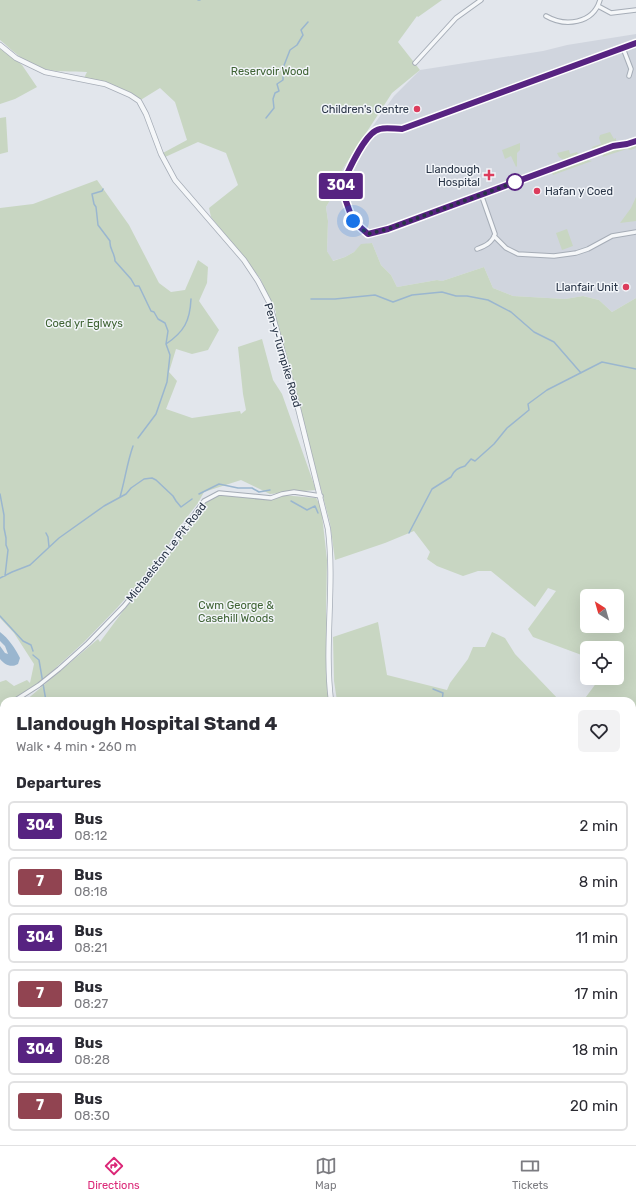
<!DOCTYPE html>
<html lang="en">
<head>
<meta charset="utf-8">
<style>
  body { margin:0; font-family:Rubik,sans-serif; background:#f2f2f3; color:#2b2b33; height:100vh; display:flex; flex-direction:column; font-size:15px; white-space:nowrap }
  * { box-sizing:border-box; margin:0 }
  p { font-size:13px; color:#7c7c81 }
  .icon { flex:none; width:22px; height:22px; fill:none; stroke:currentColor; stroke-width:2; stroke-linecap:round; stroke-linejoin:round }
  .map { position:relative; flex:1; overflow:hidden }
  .side { position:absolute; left:0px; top:697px; width:636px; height:448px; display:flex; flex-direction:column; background:#fff; border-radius:12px 12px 0 0; box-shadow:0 4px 16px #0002 }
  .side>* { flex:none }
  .badge { padding:0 8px; border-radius:3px; font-size:14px; line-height:26px }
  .needle { width:26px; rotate:323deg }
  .tools { position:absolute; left:580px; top:589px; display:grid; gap:8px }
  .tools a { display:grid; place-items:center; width:44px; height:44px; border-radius:6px; background:#fff; box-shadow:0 4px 16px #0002; font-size:20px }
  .you { position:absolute; width:20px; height:20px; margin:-10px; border:3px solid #fff; border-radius:50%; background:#1a73e8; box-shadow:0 0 0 6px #1a73e833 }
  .map>.badge { position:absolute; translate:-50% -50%; box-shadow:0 0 0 2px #fff }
  h2 { padding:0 16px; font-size:15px; line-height:36px }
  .round { display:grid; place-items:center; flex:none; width:42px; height:42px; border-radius:6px; background:#f2f2f3 }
  .overview { display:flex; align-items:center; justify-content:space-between; height:68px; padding:0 16px }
  h1 { font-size:19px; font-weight:700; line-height:30px }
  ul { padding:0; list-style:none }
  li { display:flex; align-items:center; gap:12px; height:50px; margin:0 8px 6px; padding:0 8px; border:2px solid #e1e1e2; border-radius:6px }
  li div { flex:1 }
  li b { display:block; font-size:15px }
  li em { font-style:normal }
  li .badge { min-width:44px; font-weight:700; text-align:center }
  .menu { display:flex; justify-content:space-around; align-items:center; height:56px; border-top:1px solid #e1e1e2; background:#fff; font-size:11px; color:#7c7c81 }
  .menu a { display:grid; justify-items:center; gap:2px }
  .menu .on { color:#db2777 }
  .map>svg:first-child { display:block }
</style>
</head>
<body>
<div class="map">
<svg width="636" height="1145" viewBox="0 0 636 1145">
  <rect width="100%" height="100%" fill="#e2e6ec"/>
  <path fill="#d0d5de" d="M636,34V298L612,312L599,300L583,296L565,299L513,296L493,288L484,267L442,281L437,280L397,287L391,275L381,265L372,243L361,245L354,252L345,257L332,261L327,251L328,221L326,207L343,179L342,170L394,96L420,70L543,51L567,45Z"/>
  <path fill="#c8d6c2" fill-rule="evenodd" d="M0,0H442L418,17L417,16L398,42L420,70L392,93L342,170L343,179L326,207L328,221L327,251L333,261L345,257L354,252L361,244L372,243L381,265L391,275L397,287L437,280L442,281L484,267L493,288L513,296L565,299L583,296L599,300L612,312L636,298V754L632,753V701H583L600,678H617V648H587V657L533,637L528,629L556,591L548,588L535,607L491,571H478L463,576L437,566L427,559L430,552L414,531L385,543L335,560L330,523L275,315L276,312L260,278L211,217L209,208L238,185L226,153L198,142L163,158L161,154L187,140L175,102L160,88L139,101L122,90L83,80L87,72C72,71 56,73 41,68C25,63 12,50 0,40ZM587,596H617V626H587Z
    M0,47L22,65L37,87L15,99L0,104Z
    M6,117L8,152L0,154V118Z
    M610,132L614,139L616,138V141L593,149L592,147L601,144L599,138L600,135Z
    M520,143V150L517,153V166L516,167L511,156L505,159L502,150Z
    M636,145V148L631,150L627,149L602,157L605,152Z
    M569,150L570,154L577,152L579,155L564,160L559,157L557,153Z
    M587,160L592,161L553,175L552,172Z
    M97,180L129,225L159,283L171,292L185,290L198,260L208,267L207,283L199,301L219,330L208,350L192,354L176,349L169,372L177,381L166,409L192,418L240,411L241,414L246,410L243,394L238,347L262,339L273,380L282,394L316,490L270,494L241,480L204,492L198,503L177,530L160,559L117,608L84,642L35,687L14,701H4V706L0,708V682L6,680L14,686L27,680L30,683L34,664L14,633L0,618V208L33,204Z
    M636,197V221L620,223L631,208Z
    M567,229L573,246L562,250L556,233Z
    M220,493L270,499L282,495L316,498L321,506L327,560L326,612L330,665L328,693L329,701H25L98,639L100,642L203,503Z
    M378,622L387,675L447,690L450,683L468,659L473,647H485L492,632L505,638L515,654L560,701H337L334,681L333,637Z
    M4,713V808L0,801V716Z
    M632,802L636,803V1145H528L527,1141H632Z
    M0,910L4,920V994L0,990Z
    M4,1053V1141H370L371,1145H0V1063L2,1061Z"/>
  <path fill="#9ab6cf" d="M0,632C9,639 15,648 20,658L18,664C11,668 5,665 0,659V646L5,653L8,654L5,646L0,641Z"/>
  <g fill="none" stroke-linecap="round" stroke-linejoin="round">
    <path stroke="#9ab6cf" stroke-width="1.5" d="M198,0H200
      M266,118L274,108L273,99L275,93L279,91L277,84L283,80V68L290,50L297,45L303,35L301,30L308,22
      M103,189L102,191L92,194L94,204L96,207L98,225L110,241C109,249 115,253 115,261L131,279L135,286H139L151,311L154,312L158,319L165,323L168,331L166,344L170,355L167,382L156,414L138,438
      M311,299H335L375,295L393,302L412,295L442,292L456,296H467L488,300L511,312L534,332L554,342L581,373
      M166,344C184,332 190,321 191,299
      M0,494L4,515V528L6,538V545L8,550L5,576
      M199,494L219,484L238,488H252L259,492L270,490
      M120,497C125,480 127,463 133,446
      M291,501L307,510L315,506L318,513
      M46,533L48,537L49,547
      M409,533L432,489L451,477C454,470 458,468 465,466L471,459L475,461L494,444L507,428L529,410L528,404L547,390L602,362L636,369
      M0,578L12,572L30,565L59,538L104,506L126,494L131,488L144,479L152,478L156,480L173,496L176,501L181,507L192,499
      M0,616L23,641L31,645L33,651
      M33,655L39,660L46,701
      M433,689L443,693L442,701
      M632,744L636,743
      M632,832L636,823
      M632,895L636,887
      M0,1133L4,1138
      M7,1141L11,1145"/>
    <path stroke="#9ab6cf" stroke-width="8" d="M0,798H2L4,792
      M59,1141L64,1145"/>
    <defs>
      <path id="minor" d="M598,6L611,13L636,10
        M546,16C565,27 593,24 600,0
        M636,43L401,129C395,129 386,127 380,129C365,131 347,174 341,187L353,221L368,234L387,229L613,146L627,144L636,141
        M623,48L631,69L629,76
        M415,63L456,18L481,0
        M344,195L352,192L354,189L350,180L344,179
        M494,236L506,248L518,254L554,256L576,253L588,249L612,236L636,232
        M477,249C485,246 492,243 495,234L481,194
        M14,701L39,685L59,669L88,643L124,606L167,553L204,501L219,493L271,498L282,494L294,492L321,496
        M0,709L4,707
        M523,1141L524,1145
        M438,1145L452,1141"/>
      <path id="tertiary" d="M0,45L16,58L45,72L105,84L130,95L139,101L146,114L161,154L175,180L244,260L258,281L269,302L296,400L328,529C335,586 324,644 331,701
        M452,1141L453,1145"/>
    </defs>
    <use href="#minor" stroke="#a6adb7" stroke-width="5.5"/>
    <use href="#tertiary" stroke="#a6adb7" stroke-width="6"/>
    <use href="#minor" stroke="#f5f7f9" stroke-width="3.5"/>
    <use href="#tertiary" stroke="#f5f7f9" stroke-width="4.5"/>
  </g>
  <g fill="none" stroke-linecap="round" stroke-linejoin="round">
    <defs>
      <path id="line" d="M636,43L402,129C395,129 386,127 380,129C365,131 347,174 341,187L353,221L368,234L388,229L613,146L627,144L636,141"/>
    </defs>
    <use href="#line" stroke="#fff" stroke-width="9"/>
    <use href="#line" stroke="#572381" stroke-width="6"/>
    <path stroke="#283446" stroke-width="4" stroke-dasharray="0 7.2" d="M353,221L368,234L388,229L518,181L515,182"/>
  </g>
  <g fill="#dc3c5c" stroke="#f2f5f9" stroke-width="1.5">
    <circle cx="417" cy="109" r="4"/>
    <path d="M487 169h4v4h4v4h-4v4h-4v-4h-4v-4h4z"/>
    <circle cx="537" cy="191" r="4"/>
    <circle cx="626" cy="287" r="4"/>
  </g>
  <circle fill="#fff" stroke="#572381" stroke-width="2" cx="515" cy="182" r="8"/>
  <g text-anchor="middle" stroke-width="3" stroke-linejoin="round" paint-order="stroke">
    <g font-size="11" fill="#3f6334" stroke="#f2f5f9">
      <text x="270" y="75">Reservoir Wood</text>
      <text x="84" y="327">Coed yr Eglwys</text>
      <text x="236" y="609">Cwm George &amp;<tspan x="236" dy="13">Casehill Woods</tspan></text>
    </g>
    <g font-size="11" fill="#283446" stroke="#f2f5f9" text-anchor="end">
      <text x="409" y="113">Children's Centre</text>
      <text x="480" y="173">Llandough<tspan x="480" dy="13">Hospital</tspan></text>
      <text x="545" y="195" text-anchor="start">Hafan y Coed</text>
      <text x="618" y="291">Llanfair Unit</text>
    </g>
    <g font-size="11" fill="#283446" stroke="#f2f5f9">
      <text transform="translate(283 355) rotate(74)" y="4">Pen-y-Turnpike Road</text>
      <text transform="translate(166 552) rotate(-52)" y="4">Michaelston Le Pit Road</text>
    </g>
  </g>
</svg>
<div class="tools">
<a><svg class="needle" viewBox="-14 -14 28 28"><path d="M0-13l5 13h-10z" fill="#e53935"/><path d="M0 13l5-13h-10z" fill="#7c7c81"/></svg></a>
<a><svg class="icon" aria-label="locate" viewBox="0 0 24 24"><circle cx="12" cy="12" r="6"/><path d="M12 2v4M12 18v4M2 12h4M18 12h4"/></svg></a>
</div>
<div class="you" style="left:353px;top:221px"></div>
<b class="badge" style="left:341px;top:186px;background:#572381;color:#fff">304</b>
<section class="side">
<div class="overview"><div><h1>Llandough Hospital Stand 4</h1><p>Walk · 4 min · 260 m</p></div><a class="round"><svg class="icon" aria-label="heart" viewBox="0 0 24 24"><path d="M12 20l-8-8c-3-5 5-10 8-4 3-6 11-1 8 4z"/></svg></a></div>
<h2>Departures</h2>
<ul>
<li><span class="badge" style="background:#572381;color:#fff">304</span><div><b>Bus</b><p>08:12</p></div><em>2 min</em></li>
<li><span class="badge" style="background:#914451;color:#fff">7</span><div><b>Bus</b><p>08:18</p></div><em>8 min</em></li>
<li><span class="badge" style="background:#572381;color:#fff">304</span><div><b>Bus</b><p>08:21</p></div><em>11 min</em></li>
<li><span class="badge" style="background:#914451;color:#fff">7</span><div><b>Bus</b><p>08:27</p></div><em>17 min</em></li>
<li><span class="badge" style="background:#572381;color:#fff">304</span><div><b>Bus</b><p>08:28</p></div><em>18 min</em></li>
<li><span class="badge" style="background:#914451;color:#fff">7</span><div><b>Bus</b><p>08:30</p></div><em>20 min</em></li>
</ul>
</section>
</div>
<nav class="menu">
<a class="on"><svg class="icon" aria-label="directions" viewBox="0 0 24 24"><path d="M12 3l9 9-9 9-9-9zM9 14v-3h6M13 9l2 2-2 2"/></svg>Directions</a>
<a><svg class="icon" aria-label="map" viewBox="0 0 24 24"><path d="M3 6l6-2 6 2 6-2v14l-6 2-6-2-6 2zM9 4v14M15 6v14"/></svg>Map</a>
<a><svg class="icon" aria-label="tickets" viewBox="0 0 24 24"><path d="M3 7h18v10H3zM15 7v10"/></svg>Tickets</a>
</nav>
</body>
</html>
